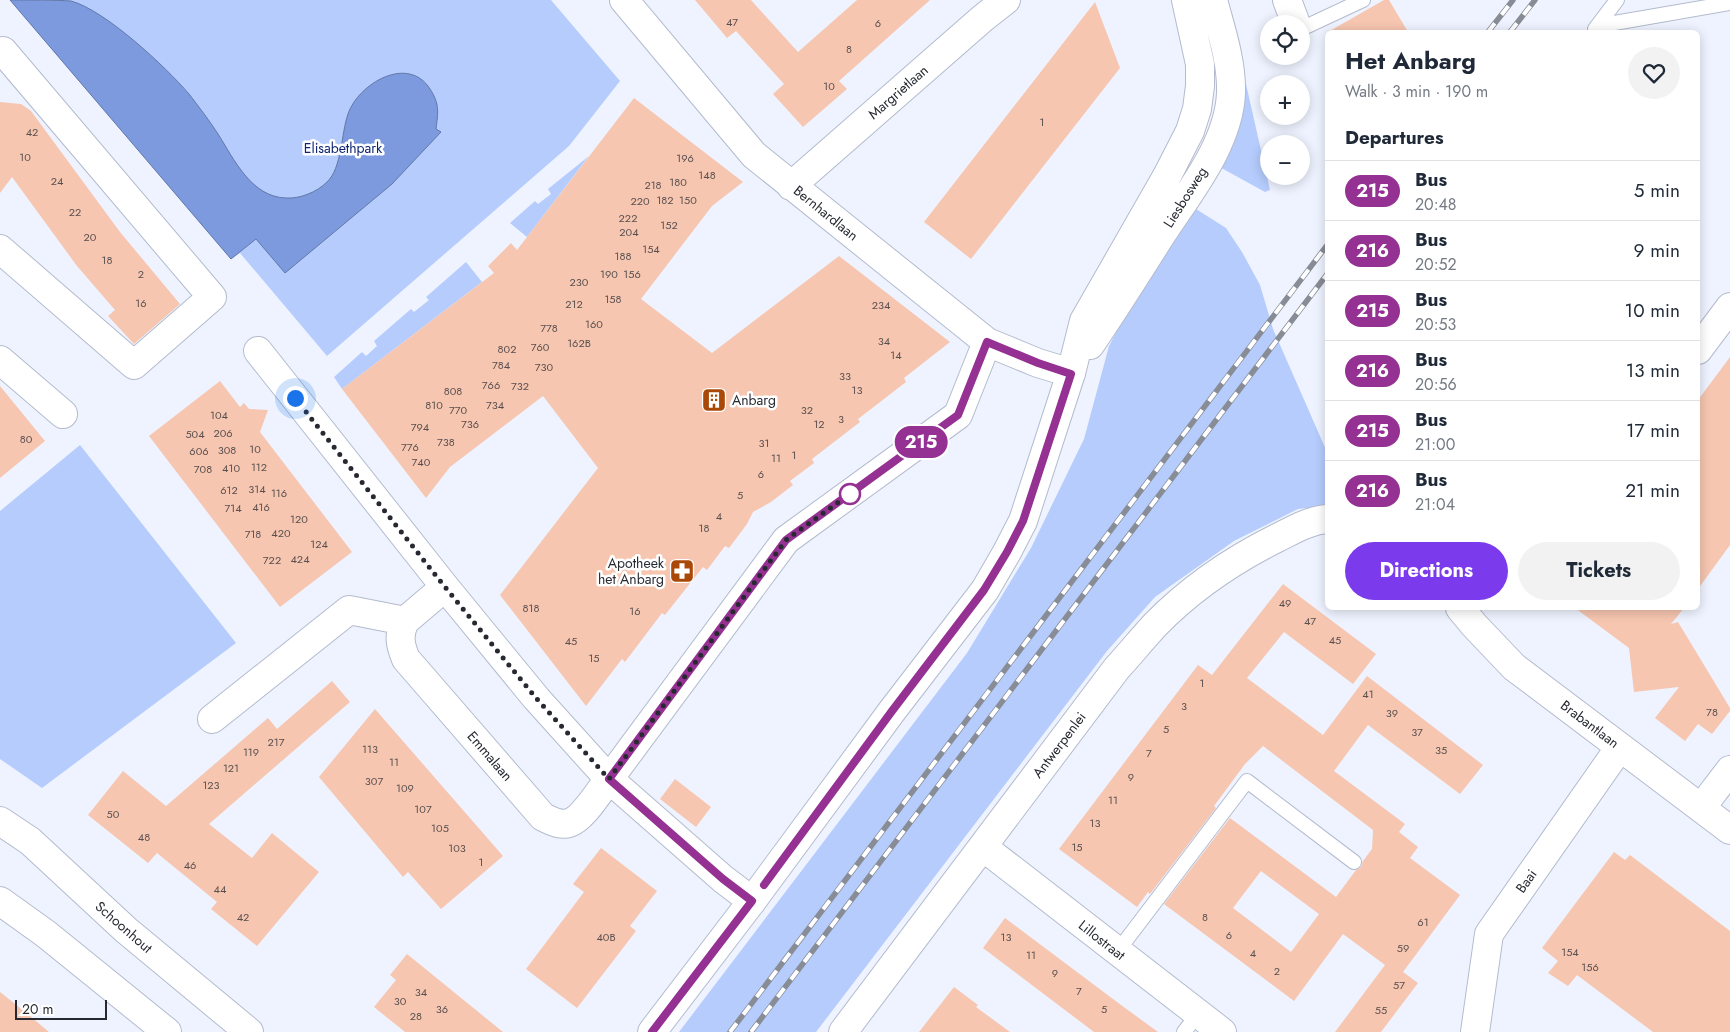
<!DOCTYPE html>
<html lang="en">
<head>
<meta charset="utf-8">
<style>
  body { margin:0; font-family:Jost,sans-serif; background:#f2f2f3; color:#1f2937; height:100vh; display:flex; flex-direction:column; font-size:19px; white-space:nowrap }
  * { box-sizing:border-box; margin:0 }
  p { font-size:16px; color:#747a83 }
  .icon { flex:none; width:28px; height:28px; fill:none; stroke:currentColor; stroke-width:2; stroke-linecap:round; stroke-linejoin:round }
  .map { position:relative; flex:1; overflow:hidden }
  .panel { position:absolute; left:1325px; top:30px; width:375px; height:580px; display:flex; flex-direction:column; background:#fff; border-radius:8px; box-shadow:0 2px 12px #0003 }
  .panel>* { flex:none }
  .badge { padding:0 10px; border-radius:16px; font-size:18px; line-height:32px }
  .fabs { position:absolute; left:1260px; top:15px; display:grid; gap:10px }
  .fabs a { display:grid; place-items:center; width:50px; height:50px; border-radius:50%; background:#fff; box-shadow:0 2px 12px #0003; font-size:25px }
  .scale { position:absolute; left:15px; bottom:12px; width:92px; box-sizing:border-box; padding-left:5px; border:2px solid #262930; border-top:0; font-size:14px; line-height:18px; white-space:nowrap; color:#262930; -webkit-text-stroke:4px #fff; paint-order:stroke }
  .you { position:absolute; width:25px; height:25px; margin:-12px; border:4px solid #fff; border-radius:50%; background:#1a73e8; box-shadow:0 0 0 8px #1a73e833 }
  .map>.badge { position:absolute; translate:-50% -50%; box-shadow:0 0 0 2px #fff }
  h2 { padding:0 20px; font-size:19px; line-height:45px }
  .round { display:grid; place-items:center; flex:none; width:52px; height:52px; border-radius:26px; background:#f2f2f3 }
  .overview { display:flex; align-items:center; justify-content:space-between; height:85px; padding:0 20px }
  h1 { font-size:24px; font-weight:700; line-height:38px }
  .button { display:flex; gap:10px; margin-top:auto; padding:10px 20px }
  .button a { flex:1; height:58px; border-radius:30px; background:#7c3aed; color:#fff; font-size:20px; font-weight:700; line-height:58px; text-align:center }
  .button a+a { background:#f2f2f3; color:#1f2937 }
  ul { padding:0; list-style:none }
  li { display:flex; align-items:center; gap:15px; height:60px; padding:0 20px; border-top:1px solid #e0e1e3 }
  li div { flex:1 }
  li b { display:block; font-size:19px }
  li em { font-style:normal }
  li .badge { min-width:55px; font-weight:700; text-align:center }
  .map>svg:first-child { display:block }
</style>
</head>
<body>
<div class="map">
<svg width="1730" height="1032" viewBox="0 0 1730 1032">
  <rect width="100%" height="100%" fill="#eef3ff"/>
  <path fill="#b5ccfd" d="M10,0H551L620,81L569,146L327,356L240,253L231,259Z
    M1227,0L1270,190L1265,192L1216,165Z
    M589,156L527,237L510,223L535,201L538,204L551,194L548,189Z
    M1196,209L1226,228L1242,252L1260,285L1273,329L1327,452V506L1298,509L1234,541L1155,597L1107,651L816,1032H679L967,653L1031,548L1084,439L1109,346L1134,298L1166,243Z
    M466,262L482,282L342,389L334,377L362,352L366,356L377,346L374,341L411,309L414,312L429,300L426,297Z
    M80,445L236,643L42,788L0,759V511Z"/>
  <path fill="#7c9add" stroke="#6278a9" d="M10,0C26,0 58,0 71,1C105,10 166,67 189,94C199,107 209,120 218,134C234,159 251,197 286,198C300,199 317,192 327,182C342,168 341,134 348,114C358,84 408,54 430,89C440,104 438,113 436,129L441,132L392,184L285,273L256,239L231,259Z"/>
  <path fill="#f6c6b0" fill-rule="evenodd" d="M695,0H751L798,52L857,0H930L839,81L847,89L803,127L773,94L784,84L736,31L727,38Z
    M1384,0H1389L1408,32H1328Z
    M1095,2L1120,68L971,259L924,222Z
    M634,98L743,182L712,206L641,299L712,353L839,256L950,342L904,378L906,382L858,419L860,422L812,459L814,463L790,481L793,485L771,502L753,512L747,524L729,548L725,546L707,570L703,567L665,615L662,613L625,662L622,659L586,706L500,595L598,468L543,396L450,467L426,498L342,389L494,273L488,266L511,243L517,250Z
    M0,102L21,104L31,111L120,232L180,304L134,344L108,316L115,310L77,266L12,177L0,193Z
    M1730,357V545L1698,589V400Z
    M220,381L240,407L244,403L249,409L268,410L260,432L352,552L280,607L149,436Z
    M0,386L45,441L0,478Z
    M1283,584L1376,654L1353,684L1284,632L1247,678L1323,735L1367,676L1483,765L1460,794L1368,725L1334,771L1405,824L1399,832L1418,847L1410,858L1460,895L1403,972L1418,983L1381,1032H1335L1385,965L1343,934L1294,1001L1164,904L1230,818L1336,897L1356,870L1361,867L1363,861L1372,849L1373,830L1263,746L1245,764L1214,806L1216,808L1150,894L1148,892L1137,907L1059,849L1198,665L1212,675ZM1261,871L1319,914L1291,952L1233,908Z
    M1575,608H1684L1671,624L1678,622L1730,708V711L1712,734L1698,724L1685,741L1655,718L1679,687L1634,692L1629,648Z
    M332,681L350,702L209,824L252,858L272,833L319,872L257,946L211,909L217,902L157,853L148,863L88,815L123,771L166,806L268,718L277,729Z
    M375,709L503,856L441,909L408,872L403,877L319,777Z
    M675,779L711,807L696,827L660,799Z
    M601,848L657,891L630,926L636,931L577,1008L526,969L584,892L573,884Z
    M1614,852L1625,860L1630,855L1730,931V1032H1653L1577,975L1568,986L1548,973L1558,961L1542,948Z
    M1005,918L1121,1005L1158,1032H1094L983,948Z
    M407,954L503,1032H405L374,1007L396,980L390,975Z
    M954,987L978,1005L976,1007L1010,1032H919Z
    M0,992L24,1011L49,1032H0Z"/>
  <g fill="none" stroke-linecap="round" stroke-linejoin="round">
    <defs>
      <path id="service" d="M1597,26L1730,3
        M1301,29L1363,0
        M1595,29L1617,0
        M1117,952L1247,781L1354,862
        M1184,1032L1198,1014"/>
      <path id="minor" d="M624,0L754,155L987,342L1038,363L1071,373
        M1287,0L1296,24
        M0,55L3,51L212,297L134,365L0,249
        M791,186L983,18L1006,0
        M1698,350L1730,307
        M258,351L445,587L536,698L609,779C600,790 583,819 569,823C560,826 550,820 543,817L406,659C400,645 398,635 405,621
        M0,360L63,414
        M1460,608L1474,625L1514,667L1730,830
        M212,719L349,610L405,621L445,587
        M1701,808L1730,770
        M983,847L1222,1032
        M752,901L723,879L609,779L786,540L958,415L987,342
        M843,1032L1117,668C1130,654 1142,639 1155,625C1190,589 1233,560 1277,538C1293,530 1310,520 1328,519
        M1475,1032L1489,934L1620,747"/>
      <path id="tertiary" d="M1090,345C1114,310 1137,273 1160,237C1187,195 1229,145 1231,93C1232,62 1221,30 1213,0
        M652,1032L752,901L892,711L985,590L1007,552L1023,521L1071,373L1084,321L1167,176L1190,131L1197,109L1200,86V64L1186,0"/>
      <path id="secondary" d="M0,821L30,841L126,930L249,1032
        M0,901L46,934L167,1032"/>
    </defs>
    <use href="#service" stroke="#b3bbcd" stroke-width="16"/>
    <use href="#minor" stroke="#b3bbcd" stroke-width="30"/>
    <use href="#tertiary" stroke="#b3bbcd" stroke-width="30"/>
    <use href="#secondary" stroke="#b3bbcd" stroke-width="30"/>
    <use href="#service" stroke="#fff" stroke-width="14"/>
    <use href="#minor" stroke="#fff" stroke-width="28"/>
    <use href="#tertiary" stroke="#fff" stroke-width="28"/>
    <use href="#secondary" stroke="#fff" stroke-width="28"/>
    <defs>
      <path id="rail" d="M1488,32L1513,0
        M1510,32L1535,0
        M730,1032L1328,244
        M751,1032L1328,273"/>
    </defs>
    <use href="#rail" stroke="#888c95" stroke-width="5.5"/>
    <use href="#rail" stroke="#fff" stroke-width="4" stroke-dasharray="11" stroke-linecap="butt"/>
  </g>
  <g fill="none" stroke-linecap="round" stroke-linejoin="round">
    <defs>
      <path id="line" d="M652,1032L752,901L723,879L609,779L786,540L958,415L987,342L1038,363L1071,374L1023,521L1007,552L984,590L892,711L764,885"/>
    </defs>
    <use href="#line" stroke="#fff" stroke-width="11"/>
    <use href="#line" stroke="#953192" stroke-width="8"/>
    <path stroke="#262930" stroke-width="5" stroke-dasharray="0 9" d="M295,398L445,587L536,698L609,779L786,540L850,494"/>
  </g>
  <defs>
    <symbol id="building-square" viewBox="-11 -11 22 22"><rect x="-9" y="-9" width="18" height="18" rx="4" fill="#aa4808" stroke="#fff"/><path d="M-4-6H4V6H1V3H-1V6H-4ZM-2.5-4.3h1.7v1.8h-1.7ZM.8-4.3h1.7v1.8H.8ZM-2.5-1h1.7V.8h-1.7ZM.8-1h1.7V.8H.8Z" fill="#fff"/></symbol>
    <symbol id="pharmacy-square" viewBox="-11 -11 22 22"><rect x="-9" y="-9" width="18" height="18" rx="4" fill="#aa4808" stroke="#fff"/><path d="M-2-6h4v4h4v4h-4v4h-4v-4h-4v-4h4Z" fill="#fff"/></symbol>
  </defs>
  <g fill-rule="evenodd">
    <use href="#building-square" x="700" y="386" width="28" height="28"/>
    <use href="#pharmacy-square" x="668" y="557" width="28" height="28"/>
  </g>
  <circle fill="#fff" stroke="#953192" stroke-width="2.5" cx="850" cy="494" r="10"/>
  <g text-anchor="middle" stroke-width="5" stroke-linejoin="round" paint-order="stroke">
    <g font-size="11" fill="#5a5050">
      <text x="732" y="26">47</text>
      <text x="878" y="27">6</text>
      <text x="849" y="53">8</text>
      <text x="829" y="90">10</text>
      <text x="1042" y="126">1</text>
      <text x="32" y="136">42</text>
      <text x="25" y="161">10</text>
      <text x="685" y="162">196</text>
      <text x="707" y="179">148</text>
      <text x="57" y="185">24</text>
      <text x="678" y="186">180</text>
      <text x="653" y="189">218</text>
      <text x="665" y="204">182</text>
      <text x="688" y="204">150</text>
      <text x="640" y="205">220</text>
      <text x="75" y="216">22</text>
      <text x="628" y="222">222</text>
      <text x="669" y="229">152</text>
      <text x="629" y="236">204</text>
      <text x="90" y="241">20</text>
      <text x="651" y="253">154</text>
      <text x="623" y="260">188</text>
      <text x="107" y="264">18</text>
      <text x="141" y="278">2</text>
      <text x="609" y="278">190</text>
      <text x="632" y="278">156</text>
      <text x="579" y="286">230</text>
      <text x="613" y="303">158</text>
      <text x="141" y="307">16</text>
      <text x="574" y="308">212</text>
      <text x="881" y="309">234</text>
      <text x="594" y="328">160</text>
      <text x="549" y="332">778</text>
      <text x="884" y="345">34</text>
      <text x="579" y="347">162B</text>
      <text x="540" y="351">760</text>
      <text x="507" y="353">802</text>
      <text x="896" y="359">14</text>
      <text x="501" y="369">784</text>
      <text x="544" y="371">730</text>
      <text x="845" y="380">33</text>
      <text x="491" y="389">766</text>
      <text x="520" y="390">732</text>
      <text x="857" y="394">13</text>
      <text x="453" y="395">808</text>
      <text x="434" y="409">810</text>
      <text x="495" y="409">734</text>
      <text x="458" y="414">770</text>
      <text x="807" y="414">32</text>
      <text x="219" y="419">104</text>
      <text x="841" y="423">3</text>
      <text x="470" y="428">736</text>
      <text x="819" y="428">12</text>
      <text x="420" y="431">794</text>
      <text x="223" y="437">206</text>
      <text x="195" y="438">504</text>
      <text x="26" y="443">80</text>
      <text x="446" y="446">738</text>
      <text x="764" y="447">31</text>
      <text x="410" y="451">776</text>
      <text x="255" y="453">10</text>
      <text x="227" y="454">308</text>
      <text x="199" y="455">606</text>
      <text x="794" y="459">1</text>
      <text x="776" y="462">11</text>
      <text x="421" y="466">740</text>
      <text x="259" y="471">112</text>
      <text x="231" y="472">410</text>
      <text x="203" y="473">708</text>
      <text x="761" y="478">6</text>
      <text x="257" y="493">314</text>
      <text x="229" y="494">612</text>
      <text x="279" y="497">116</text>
      <text x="740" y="499">5</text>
      <text x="261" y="511">416</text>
      <text x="233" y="512">714</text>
      <text x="719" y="520">4</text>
      <text x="299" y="523">120</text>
      <text x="704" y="532">18</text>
      <text x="281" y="537">420</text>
      <text x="253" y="538">718</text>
      <text x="319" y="548">124</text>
      <text x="300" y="563">424</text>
      <text x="272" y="564">722</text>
      <text x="1285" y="607">49</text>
      <text x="531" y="612">818</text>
      <text x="635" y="615">16</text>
      <text x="1310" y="625">47</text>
      <text x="1335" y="644">45</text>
      <text x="571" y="645">45</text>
      <text x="594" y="662">15</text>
      <text x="1202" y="687">1</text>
      <text x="1368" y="698">41</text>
      <text x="1184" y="710">3</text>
      <text x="1712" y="716">78</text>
      <text x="1392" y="717">39</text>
      <text x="1166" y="733">5</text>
      <text x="1417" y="736">37</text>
      <text x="276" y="746">217</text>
      <text x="370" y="753">113</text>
      <text x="1441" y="754">35</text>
      <text x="251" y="756">119</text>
      <text x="1149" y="757">7</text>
      <text x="394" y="766">11</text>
      <text x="231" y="772">121</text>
      <text x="1131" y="781">9</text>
      <text x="374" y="785">307</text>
      <text x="211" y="789">123</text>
      <text x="405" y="792">109</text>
      <text x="1113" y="804">11</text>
      <text x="423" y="813">107</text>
      <text x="113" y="818">50</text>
      <text x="1095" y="827">13</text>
      <text x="440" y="832">105</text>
      <text x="144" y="841">48</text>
      <text x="1077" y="851">15</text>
      <text x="457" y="852">103</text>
      <text x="481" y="866">1</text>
      <text x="190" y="869">46</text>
      <text x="220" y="893">44</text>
      <text x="243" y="921">42</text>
      <text x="1205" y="921">8</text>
      <text x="1423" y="926">61</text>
      <text x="1229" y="939">6</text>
      <text x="606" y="941">40B</text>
      <text x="1006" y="941">13</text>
      <text x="1403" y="952">59</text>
      <text x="1570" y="956">154</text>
      <text x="1253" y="957">4</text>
      <text x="1031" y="959">11</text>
      <text x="1590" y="971">156</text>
      <text x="1277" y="975">2</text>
      <text x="1055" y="977">9</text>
      <text x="1399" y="989">57</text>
      <text x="1079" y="995">7</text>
      <text x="421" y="996">34</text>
      <text x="400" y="1005">30</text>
      <text x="442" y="1013">36</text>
      <text x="1104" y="1013">5</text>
      <text x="1381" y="1014">55</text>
      <text x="416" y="1020">28</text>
    </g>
    <g font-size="14" fill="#262930" stroke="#fff">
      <text transform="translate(898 92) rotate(-41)" y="5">Margrietlaan</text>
      <text transform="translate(1185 197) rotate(-58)" y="5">Liesbosweg</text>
      <text transform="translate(826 213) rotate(39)" y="5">Bernhardlaan</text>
      <text transform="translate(1590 724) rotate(37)" y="5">Brabantlaan</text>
      <text transform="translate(1059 745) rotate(-53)" y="5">Antwerpenlei</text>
      <text transform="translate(490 756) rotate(49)" y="5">Emmalaan</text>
      <text transform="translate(1526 881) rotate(-55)" y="5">Baai</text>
      <text transform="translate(124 927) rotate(41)" y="5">Schoonhout</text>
      <text transform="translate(1102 940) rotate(38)" y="5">Lillostraat</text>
    </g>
    <g font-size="14" fill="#0e2572" stroke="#fff">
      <text x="343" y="153">Elisabethpark</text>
    </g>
    <g font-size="14" fill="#262930" stroke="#fff" text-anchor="start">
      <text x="732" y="405">Anbarg</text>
      <text x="664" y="568" text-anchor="end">Apotheek<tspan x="664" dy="16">het Anbarg</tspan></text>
    </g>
  </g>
</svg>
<div class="fabs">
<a><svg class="icon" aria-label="locate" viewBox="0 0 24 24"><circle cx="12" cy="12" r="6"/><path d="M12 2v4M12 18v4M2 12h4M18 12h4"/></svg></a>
<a>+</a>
<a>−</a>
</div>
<div class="scale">20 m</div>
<div class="you" style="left:295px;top:398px"></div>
<b class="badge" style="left:921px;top:442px;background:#953192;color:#fff">215</b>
<section class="panel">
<div class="overview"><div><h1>Het Anbarg</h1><p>Walk · 3 min · 190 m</p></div><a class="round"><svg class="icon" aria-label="heart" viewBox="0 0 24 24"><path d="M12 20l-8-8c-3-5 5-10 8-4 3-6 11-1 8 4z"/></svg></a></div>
<h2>Departures</h2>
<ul>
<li><span class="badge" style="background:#953192;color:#fff">215</span><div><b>Bus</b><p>20:48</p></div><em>5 min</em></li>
<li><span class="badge" style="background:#953192;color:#fff">216</span><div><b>Bus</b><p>20:52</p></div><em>9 min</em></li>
<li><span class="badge" style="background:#953192;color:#fff">215</span><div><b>Bus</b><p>20:53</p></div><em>10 min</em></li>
<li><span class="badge" style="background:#953192;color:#fff">216</span><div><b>Bus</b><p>20:56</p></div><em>13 min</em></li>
<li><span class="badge" style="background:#953192;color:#fff">215</span><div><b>Bus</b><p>21:00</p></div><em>17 min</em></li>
<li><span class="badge" style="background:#953192;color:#fff">216</span><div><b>Bus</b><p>21:04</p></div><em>21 min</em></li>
</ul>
<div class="button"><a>Directions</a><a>Tickets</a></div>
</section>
</div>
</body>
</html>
